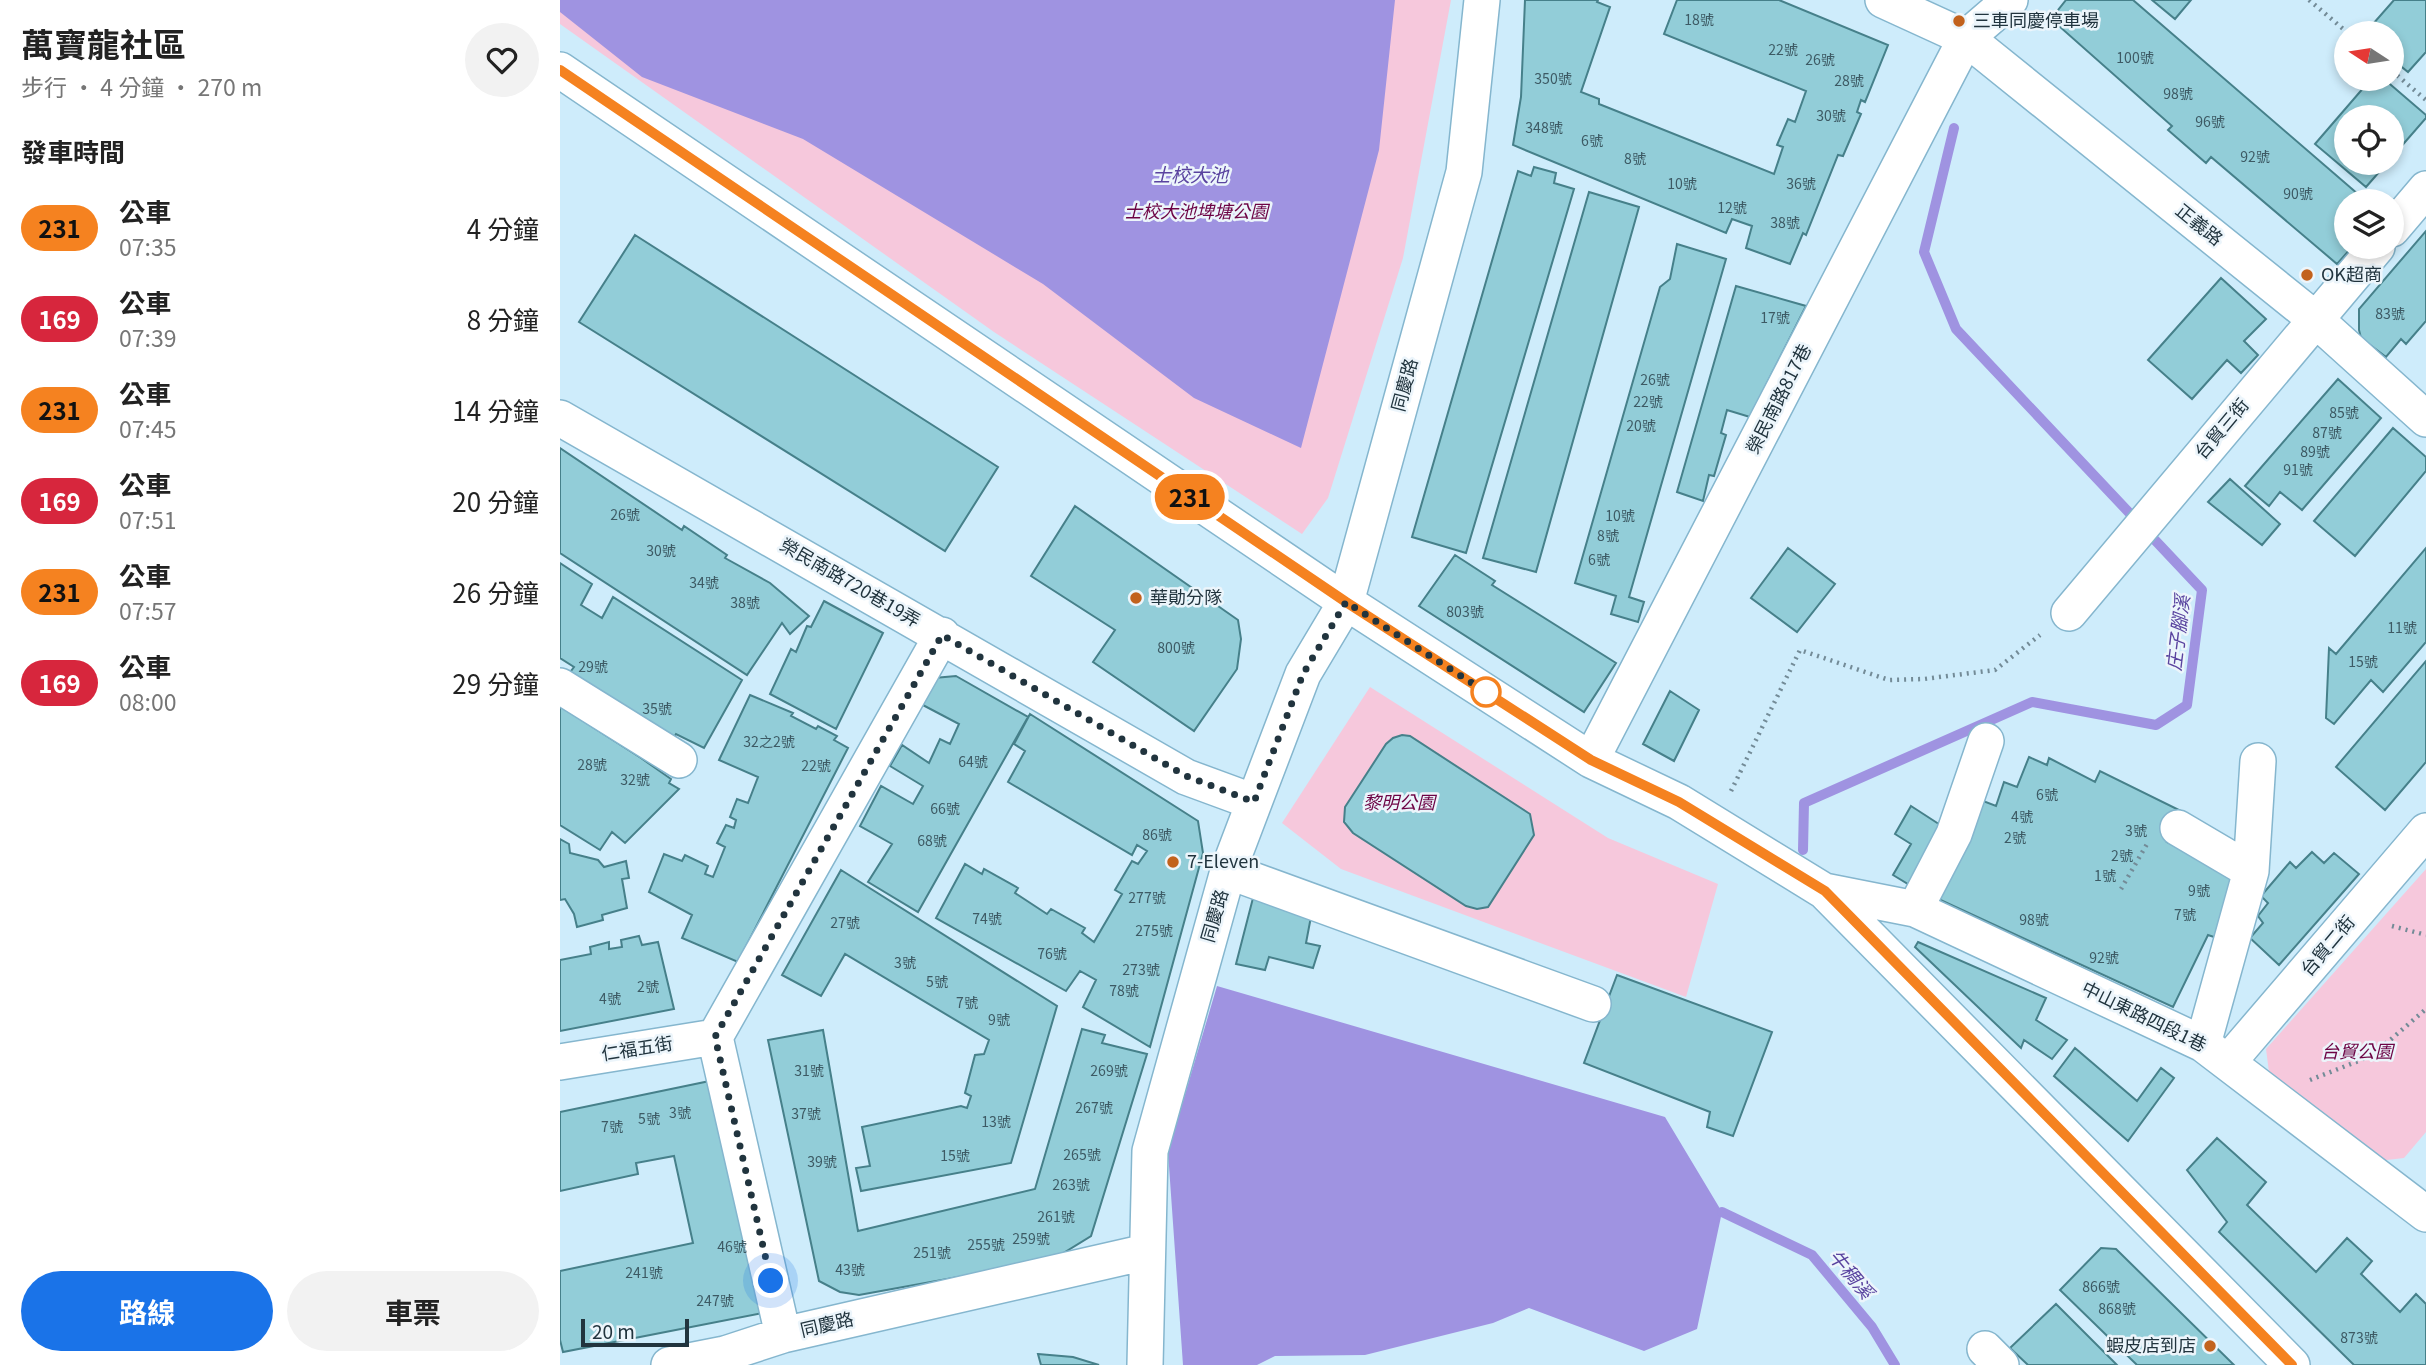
<!DOCTYPE html>
<html lang="zh-TW">
<head>
<meta charset="utf-8">
<style>
  body { margin:0; font-family:Georgia,"Noto Sans TC",serif; background:#f2f2f2; color:#222; height:100vh; display:flex; flex-direction:column; font-size:26px; white-space:nowrap }
  * { box-sizing:border-box; margin:0 }
  p { font-size:23px; color:#767676 }
  .icon { flex:none; width:38px; height:38px; fill:none; stroke:currentColor; stroke-width:2; stroke-linecap:round; stroke-linejoin:round }
  .map { position:relative; flex:1; overflow:hidden }
  .side { display:flex; flex-direction:column; background:#fff; width:560px }
  .side>* { flex:none }
  .badge { padding:0 14px; border-radius:23px; font-size:24px; line-height:46px }
  .needle { width:46px; rotate:282deg }
  .buttons { position:absolute; left:1774px; top:21px; display:grid; gap:14px }
  .buttons a { display:grid; place-items:center; width:70px; height:70px; border-radius:50%; background:#fff; box-shadow:0 4px 10px #0003; font-size:35px }
  .scale { position:absolute; left:21px; bottom:18px; width:108px; box-sizing:border-box; padding-left:7px; border:4px solid #21343e; border-top:0; font-size:19px; line-height:24px; white-space:nowrap; color:#21343e; -webkit-text-stroke:5px #ecf5fb; paint-order:stroke }
  .you { position:absolute; width:35px; height:35px; margin:-18px; border:5px solid #fff; border-radius:50%; background:#1a73e8; box-shadow:0 0 0 10px #1a73e833 }
  .map>.badge { position:absolute; translate:-50% -50%; box-shadow:0 0 0 4px #fff }
  h2 { padding:0 21px; font-size:26px; line-height:63px }
  .round { display:grid; place-items:center; flex:none; width:74px; height:74px; border-radius:37px; background:#f2f2f2 }
  .overview { display:flex; align-items:center; justify-content:space-between; height:119px; padding:0 21px }
  h1 { font-size:33px; font-weight:700; line-height:52px }
  .button { display:flex; gap:14px; margin-top:auto; padding:14px 21px }
  .button a { flex:1; height:80px; border-radius:42px; background:#1a73e8; color:#fff; font-size:28px; font-weight:700; line-height:80px; text-align:center }
  .button a+a { background:#f2f2f2; color:#222 }
  ul { padding:0; list-style:none }
  li { display:flex; align-items:center; gap:21px; height:91px; padding:0 21px }
  li div { flex:1 }
  li b { display:block; font-size:26px }
  li em { font-style:normal }
  li .badge { min-width:77px; font-weight:700; text-align:center }
  main { display:flex; flex:1; min-height:0 }
  .map>svg:first-child { display:block }
</style>
</head>
<body>
<main>
<section class="side">
<div class="overview"><div><h1>萬寶龍社區</h1><p>步行 · 4 分鐘 · 270 m</p></div><a class="round"><svg class="icon" aria-label="heart" viewBox="0 0 24 24"><path d="M12 20l-8-8c-3-5 5-10 8-4 3-6 11-1 8 4z"/></svg></a></div>
<h2>發車時間</h2>
<ul>
<li><span class="badge" style="background:#f58220;color:#111">231</span><div><b>公車</b><p>07:35</p></div><em>4 分鐘</em></li>
<li><span class="badge" style="background:#d7263d;color:#fff">169</span><div><b>公車</b><p>07:39</p></div><em>8 分鐘</em></li>
<li><span class="badge" style="background:#f58220;color:#111">231</span><div><b>公車</b><p>07:45</p></div><em>14 分鐘</em></li>
<li><span class="badge" style="background:#d7263d;color:#fff">169</span><div><b>公車</b><p>07:51</p></div><em>20 分鐘</em></li>
<li><span class="badge" style="background:#f58220;color:#111">231</span><div><b>公車</b><p>07:57</p></div><em>26 分鐘</em></li>
<li><span class="badge" style="background:#d7263d;color:#fff">169</span><div><b>公車</b><p>08:00</p></div><em>29 分鐘</em></li>
</ul>
<div class="button"><a>路線</a><a>車票</a></div>
</section>
<div class="map">
<svg width="1866" height="1365" viewBox="0 0 1866 1365">
  <rect width="100%" height="100%" fill="#ceecfb"/>
  <path fill="#f6c8dc" d="M0,0H891L843,258L768,498L742,534L434,332L0,24Z
    M810,687L1048,838L1158,884L1126,997L781,869L722,823Z
    M1866,869V1132L1844,1158L1818,1161L1709,1072L1706,1049Z"/>
  <path fill="#9f93e1" d="M0,0H835L819,150L741,448L634,398L483,284L243,139L82,77L0,12Z
    M657,986L1105,1117L1162,1212L1137,1329L1084,1351L969,1308L933,1323L805,1355L715,1356L697,1365H623L608,1152Z"/>
  <g fill="none" stroke-linecap="round" stroke-linejoin="round">
    <path stroke="#9f93e1" stroke-width="10" d="M1243,850L1244,803L1472,702L1596,725L1627,705L1642,590L1396,329L1364,252L1394,128
      M1162,1212L1252,1255L1312,1327L1335,1365"/>
  </g>
  <path fill="#92cdd8" stroke="#46808a" stroke-width="2" d="M965,0H1038L1037,2L1050,7L1021,92L1039,99V104L1214,174L1223,147L1217,145L1228,119L1235,122L1246,91L1104,34L1117,0H1219L1328,45L1305,102L1301,100L1297,112L1301,114L1283,156L1278,155L1246,235L1243,233L1230,264L1186,248L1192,226L1172,219L1166,233L953,145L961,97Z
    M1506,0H1573L1806,201H1787V247H1792L1777,264L1651,157L1646,163L1608,130L1612,126L1491,19Z
    M1592,0H1631L1615,19Z
    M1834,0H1866V52L1848,72L1832,59V33H1805Z
    M1811,79H1824L1866,115V118L1832,157V117H1787V163H1827L1806,187L1755,144Z
    M974,167L996,173L994,183L1014,189L906,553L852,537L958,171L971,176Z
    M1029,192L1079,207L976,572L923,558Z
    M1866,231V321L1846,344L1841,339L1826,357L1801,338L1799,330V309Z
    M75,235L438,467L385,551L19,322Z
    M1117,244L1166,259L1069,597L1084,602L1078,622L1051,614L1056,596L1015,583L1100,287L1110,279Z
    M1661,278L1706,319L1684,341L1698,355L1681,373L1667,360L1632,399L1588,360Z
    M1176,286L1246,306L1190,417L1167,410L1161,433L1166,435L1154,476L1149,475L1143,501L1117,492Z
    M1778,379L1821,418L1742,510L1720,492L1709,506L1685,486Z
    M1833,428L1866,457V471L1795,556L1754,521Z
    M0,448L122,530L124,526L167,555L165,558L210,583L249,616L230,634L222,623L187,675L0,553Z
    M1670,479L1720,524L1702,545L1648,502Z
    M515,506L678,620L681,639L677,669L634,731L533,662L555,630L471,576Z
    M1228,548L1275,584L1237,632L1191,598Z
    M1866,548V642L1823,692L1811,680L1774,724L1766,718L1769,648L1776,654Z
    M895,555L935,581L932,585L1056,663L1024,712L859,606Z
    M0,563L32,584L21,605L42,618L53,597L182,680L144,748L116,734L113,739L8,675L14,667L0,658Z
    M264,601L323,633L276,729L210,694L231,649L236,652L247,626L251,627Z
    M1866,661V762L1825,810L1776,767Z
    M396,676L468,717L358,912L308,882L332,844L300,826L321,786L353,804L363,786L330,766L342,745L369,763L380,739L390,744L399,724L359,703L374,678Z
    M1110,691L1139,710L1114,761L1083,744Z
    M190,695L233,713L231,716L256,729L258,726L277,736L274,740L288,748L178,962L122,938L132,915L89,892L104,854L122,861L125,855L148,866L145,874L153,877L165,847L157,843L166,825L174,828L176,820L170,817L177,799L188,803L198,777L159,760Z
    M0,706L81,758L111,779L109,783L119,789L65,843L52,832L40,850L0,825Z
    M470,714L638,821L643,853L590,1047L523,1007L536,980L520,971L506,991L376,918L405,864L422,874L424,869L458,888L455,893L487,914L491,909L525,928L522,933L534,942L562,894L555,890L572,861L578,864L587,851L577,845L572,855L448,782L465,751L454,744Z
    M842,735L850,736L970,814L974,835L928,907L917,909L906,906L793,833L784,822L785,807L826,744L833,738Z
    M1469,757L1487,765L1489,758L1535,782L1540,771L1621,811L1607,842L1678,878L1660,939L1648,935L1613,1007L1374,897L1418,799L1436,806L1444,782L1457,787Z
    M1351,806L1385,828L1353,887L1333,875L1351,844L1335,834Z
    M0,839L9,844L10,853L38,860L44,867L66,861L69,878L62,879L67,908L42,915L43,920L17,927L14,914L5,899L0,900Z
    M1752,852L1764,863L1774,853L1799,874L1719,965L1690,938L1703,923L1698,916L1708,903L1701,896L1730,862L1736,868Z
    M281,870L497,1006L451,1163L301,1191L296,1168L310,1166L302,1127L401,1106L407,1108L411,1096L405,1093L415,1055L424,1054L429,1040L285,954L261,996L222,975Z
    M693,898L753,906L746,943L760,946L753,968L709,957L705,970L676,964Z
    M79,936L82,945L98,942L114,1009L0,1031V960L31,954L30,947L49,942V949L62,947L61,940Z
    M1358,942L1486,998L1476,1020L1507,1040L1492,1059L1464,1040L1461,1048L1355,947Z
    M1057,975L1212,1032L1173,1136L1147,1127L1150,1112L1024,1063Z
    M522,1029L545,1035L542,1043L587,1054L531,1236L492,1260L299,1295L280,1292L259,1281L208,1040L263,1030L298,1231L475,1189Z
    M1515,1048L1577,1101L1601,1068L1614,1078L1568,1141L1494,1076Z
    M169,1077L218,1310L3,1352L0,1340V1271L133,1243L114,1156L76,1163L78,1174L0,1191V1112Z
    M1657,1138L1706,1182L1687,1205L1756,1272L1787,1238L1812,1261L1801,1274L1840,1312L1856,1294L1866,1304V1365H1794L1659,1232L1667,1222L1627,1170Z
    M1541,1248L1556,1249L1674,1365H1577L1500,1290Z
    M1496,1304L1557,1365H1468L1450,1348Z
    M478,1354L513,1357L539,1365H481Z"/>
  <g fill="none" stroke-linecap="round" stroke-linejoin="round">
    <defs>
      <path id="minor" d="M1323,0L1406,38L1755,319L1866,419
        M0,70L786,602L1031,760L1119,802L1264,891L1732,1365
        M1832,229L1866,189
        M0,418L626,777L694,802
        M1509,613L1817,247
        M0,686L119,760
        M1031,760L1406,38L1450,0
        M1618,828L1691,871
        M668,871L1033,1004
        M1264,891L1355,909L1643,1044L1866,1214
        M1355,909L1394,834L1426,741
        M1643,1044L1691,871L1698,761
        M1669,1061L1866,831
        M0,1062L155,1037
        M223,1335L155,1037L382,635
        M1425,1349L1441,1365
        M109,1365L165,1354L223,1335L586,1252
        M585,1365L590,1151L668,871L743,674L786,602L904,172L922,0"/>
    </defs>
    <use href="#minor" stroke="#85b6ce" stroke-width="38"/>
    <path stroke="#738b97" stroke-width="4.5" stroke-dasharray="2 5" stroke-linecap="butt" d="M1749,0L1788,33
      M1832,71L1866,100
      M1171,791L1240,650L1329,680L1364,679L1435,670L1480,635
      M1561,889L1587,844
      M1832,926L1866,935
      M1750,1080L1801,1060L1829,1041L1866,1009"/>
    <use href="#minor" stroke="#fff" stroke-width="35"/>
  </g>
  <g fill="none" stroke-linecap="round" stroke-linejoin="round">
    <defs>
      <path id="line" d="M0,70L786,602L1031,760L1119,802L1265,891L1732,1365"/>
    </defs>
    <use href="#line" stroke="#fff" stroke-width="16"/>
    <use href="#line" stroke="#f58220" stroke-width="10"/>
    <path stroke="#21343e" stroke-width="7" stroke-dasharray="0 12.6" d="M211,1281L155,1037L382,635L626,776L694,802L743,674L786,602L926,692"/>
  </g>
  <g fill="#c2621d" stroke="#ecf5fb" stroke-width="2.5">
    <circle cx="1399" cy="21" r="7"/>
    <circle cx="1747" cy="275" r="7"/>
    <circle cx="576" cy="598" r="7"/>
    <circle cx="613" cy="862" r="7"/>
    <circle cx="1650" cy="1346" r="7"/>
  </g>
  <circle fill="#fff" stroke="#f58220" stroke-width="3.5" cx="926" cy="692" r="14"/>
  <g text-anchor="middle" stroke-width="5" stroke-linejoin="round" paint-order="stroke">
    <g font-size="14" fill="#3d5a64">
      <text x="1139" y="25">18號</text>
      <text x="1223" y="55">22號</text>
      <text x="1575" y="63">100號</text>
      <text x="1260" y="65">26號</text>
      <text x="993" y="84">350號</text>
      <text x="1289" y="86">28號</text>
      <text x="1618" y="99">98號</text>
      <text x="1271" y="121">30號</text>
      <text x="1650" y="127">96號</text>
      <text x="984" y="133">348號</text>
      <text x="1032" y="146">6號</text>
      <text x="1695" y="162">92號</text>
      <text x="1075" y="164">8號</text>
      <text x="1122" y="189">10號</text>
      <text x="1241" y="189">36號</text>
      <text x="1738" y="199">90號</text>
      <text x="1172" y="213">12號</text>
      <text x="1225" y="228">38號</text>
      <text x="1830" y="319">83號</text>
      <text x="1215" y="323">17號</text>
      <text x="1095" y="385">26號</text>
      <text x="1088" y="407">22號</text>
      <text x="1784" y="418">85號</text>
      <text x="1081" y="431">20號</text>
      <text x="1767" y="438">87號</text>
      <text x="1755" y="457">89號</text>
      <text x="1738" y="475">91號</text>
      <text x="65" y="520">26號</text>
      <text x="1060" y="521">10號</text>
      <text x="1048" y="541">8號</text>
      <text x="101" y="556">30號</text>
      <text x="1039" y="565">6號</text>
      <text x="144" y="588">34號</text>
      <text x="185" y="608">38號</text>
      <text x="905" y="617">803號</text>
      <text x="1842" y="633">11號</text>
      <text x="616" y="653">800號</text>
      <text x="1803" y="667">15號</text>
      <text x="33" y="672">29號</text>
      <text x="97" y="714">35號</text>
      <text x="209" y="747">32之2號</text>
      <text x="413" y="767">64號</text>
      <text x="32" y="770">28號</text>
      <text x="256" y="771">22號</text>
      <text x="75" y="785">32號</text>
      <text x="1487" y="800">6號</text>
      <text x="385" y="814">66號</text>
      <text x="1462" y="822">4號</text>
      <text x="1576" y="836">3號</text>
      <text x="597" y="840">86號</text>
      <text x="1455" y="843">2號</text>
      <text x="372" y="846">68號</text>
      <text x="1562" y="861">2號</text>
      <text x="1545" y="881">1號</text>
      <text x="1639" y="896">9號</text>
      <text x="587" y="903">277號</text>
      <text x="1625" y="920">7號</text>
      <text x="427" y="924">74號</text>
      <text x="1474" y="925">98號</text>
      <text x="285" y="928">27號</text>
      <text x="594" y="936">275號</text>
      <text x="492" y="959">76號</text>
      <text x="1544" y="963">92號</text>
      <text x="345" y="968">3號</text>
      <text x="581" y="975">273號</text>
      <text x="377" y="987">5號</text>
      <text x="88" y="992">2號</text>
      <text x="564" y="996">78號</text>
      <text x="50" y="1004">4號</text>
      <text x="407" y="1008">7號</text>
      <text x="439" y="1025">9號</text>
      <text x="249" y="1076">31號</text>
      <text x="549" y="1076">269號</text>
      <text x="534" y="1113">267號</text>
      <text x="120" y="1118">3號</text>
      <text x="246" y="1119">37號</text>
      <text x="89" y="1124">5號</text>
      <text x="436" y="1127">13號</text>
      <text x="52" y="1132">7號</text>
      <text x="522" y="1160">265號</text>
      <text x="395" y="1161">15號</text>
      <text x="262" y="1167">39號</text>
      <text x="511" y="1190">263號</text>
      <text x="496" y="1222">261號</text>
      <text x="471" y="1244">259號</text>
      <text x="426" y="1250">255號</text>
      <text x="172" y="1252">46號</text>
      <text x="372" y="1258">251號</text>
      <text x="290" y="1275">43號</text>
      <text x="84" y="1278">241號</text>
      <text x="1541" y="1292">866號</text>
      <text x="155" y="1306">247號</text>
      <text x="1557" y="1314">868號</text>
      <text x="1799" y="1343">873號</text>
    </g>
    <g font-size="18" fill="#21343e" stroke="#ecf5fb" text-anchor="start">
      <text x="1413" y="27">三車同慶停車場</text>
      <text x="1761" y="281">OK超商</text>
      <text x="590" y="604">華勛分隊</text>
      <text x="627" y="868">7-Eleven</text>
      <text x="1636" y="1352" text-anchor="end">蝦皮店到店</text>
    </g>
    <g font-size="18" font-style="italic" fill="#6d0445" stroke="#ecf5fb">
      <text x="636" y="218">士校大池埤塘公園</text>
      <text x="839" y="809">黎明公園</text>
      <text x="1797" y="1058">台貿公園</text>
    </g>
    <g font-size="18" fill="#21343e" stroke="#ecf5fb">
      <text transform="translate(1639 225) rotate(39)" y="6">正義路</text>
      <text transform="translate(845 385) rotate(-75)" y="6">同慶路</text>
      <text transform="translate(1219 399) rotate(-63)" y="6">榮民南路817巷</text>
      <text transform="translate(1662 429) rotate(-50)" y="6">台貿三街</text>
      <text transform="translate(290 583) rotate(30)" y="6">榮民南路720巷19弄</text>
      <text transform="translate(655 916) rotate(-74)" y="6">同慶路</text>
      <text transform="translate(1768 946) rotate(-50)" y="6">台貿二街</text>
      <text transform="translate(1584 1017) rotate(26)" y="6">中山東路四段1巷</text>
      <text transform="translate(77 1049) rotate(-9)" y="6">仁福五街</text>
      <text transform="translate(267 1325) rotate(-13)" y="6">同慶路</text>
    </g>
    <g font-size="19" font-style="italic" fill="#59439f" stroke="#ecf5fb">
      <text x="630" y="182">士校大池</text>
      <text transform="translate(1618 633) rotate(-83)" y="7">庄子腳溪</text>
      <text transform="translate(1291 1274) rotate(50)" y="7">牛稠溪</text>
    </g>
  </g>
</svg>
<div class="buttons">
<a><svg class="needle" viewBox="-14 -14 28 28"><path d="M0-13l5 13h-10z" fill="#e53935"/><path d="M0 13l5-13h-10z" fill="#767676"/></svg></a>
<a><svg class="icon" aria-label="locate" viewBox="0 0 24 24"><circle cx="12" cy="12" r="6"/><path d="M12 2v4M12 18v4M2 12h4M18 12h4"/></svg></a>
<a><svg class="icon" aria-label="layers" viewBox="0 0 24 24"><path d="M12 4l9 5-9 5-9-5zM3 14l9 5 9-5"/></svg></a>
</div>
<div class="scale">20 m</div>
<div class="you" style="left:211px;top:1281px"></div>
<b class="badge" style="left:630px;top:497px;background:#f58220;color:#111">231</b>
</div>
</main>
</body>
</html>
